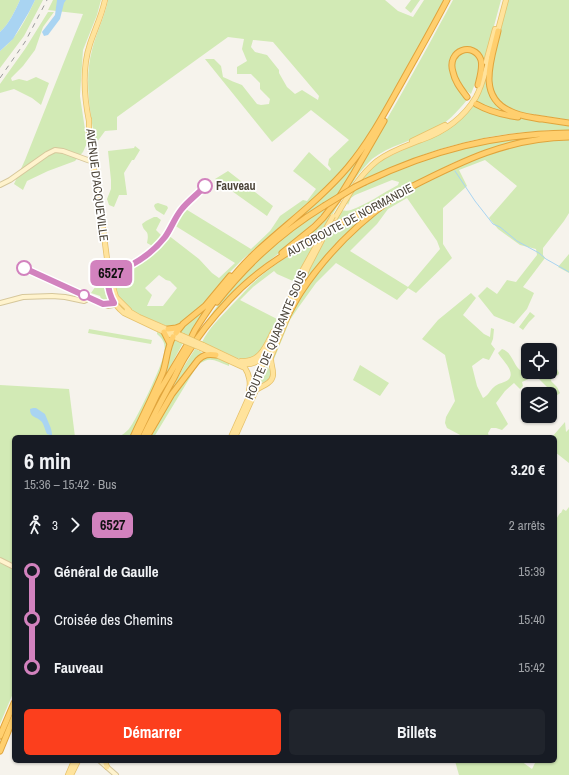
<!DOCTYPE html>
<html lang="fr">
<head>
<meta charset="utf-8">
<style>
  body { margin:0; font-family:"Archivo Narrow",sans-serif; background:#20242c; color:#f1f3f6; height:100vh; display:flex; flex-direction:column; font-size:15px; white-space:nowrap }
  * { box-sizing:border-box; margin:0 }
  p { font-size:13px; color:#9ea1a6 }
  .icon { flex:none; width:22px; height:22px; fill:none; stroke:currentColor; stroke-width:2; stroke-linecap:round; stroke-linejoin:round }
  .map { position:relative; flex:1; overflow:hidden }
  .sheet { position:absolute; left:12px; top:435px; width:545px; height:328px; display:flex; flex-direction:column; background:#171b24; border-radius:6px; box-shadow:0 1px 3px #0004 }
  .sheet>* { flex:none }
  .badge { padding:0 8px; border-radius:6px; font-size:14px; line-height:26px }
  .fabs { position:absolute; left:521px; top:343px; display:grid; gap:8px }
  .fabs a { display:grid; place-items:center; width:36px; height:36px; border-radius:6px; background:#171b24; box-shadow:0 1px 3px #0004; font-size:20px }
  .map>.badge { position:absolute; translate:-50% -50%; box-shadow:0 0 0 2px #fff }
  .legs { display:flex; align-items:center; gap:6px; height:44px; padding:0 12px; font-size:13px }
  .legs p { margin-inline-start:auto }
  .headline { display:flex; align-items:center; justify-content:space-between; height:68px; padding:0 12px }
  h1 { font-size:22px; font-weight:800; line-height:30px }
  .primary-button { display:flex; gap:8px; margin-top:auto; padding:8px 12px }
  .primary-button a { flex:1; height:46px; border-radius:6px; background:#fc3f1d; color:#fff; font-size:16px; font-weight:800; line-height:46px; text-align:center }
  .primary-button a+a { background:#20242c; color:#f1f3f6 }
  ul { padding:0 12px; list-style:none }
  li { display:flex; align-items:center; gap:14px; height:48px; font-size:15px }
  li i { display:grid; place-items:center; width:6px; height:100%; margin:0 5px; background:currentColor }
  li i::after { content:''; width:10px; height:10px; margin:-5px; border:3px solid; border-radius:50%; background:#171b24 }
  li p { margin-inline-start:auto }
  li:first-child i { background:linear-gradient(#0000 50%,currentColor 0) }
  li:last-child i { background:linear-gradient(currentColor 50%,#0000 0) }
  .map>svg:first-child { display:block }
</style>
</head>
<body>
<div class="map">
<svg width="569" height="775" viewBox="0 0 569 775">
  <rect width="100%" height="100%" fill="#f6f3ec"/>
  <path fill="#d2eab5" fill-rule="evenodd" d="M0,0H20C15,11 9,24 0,32Z
    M35,0H43L24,36L0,68V51C17,38 26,19 35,0Z
    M53,0H101L97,15L83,50L80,96L87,143L83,152L75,161L48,171L27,181L23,190L14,184L25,160L83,14L48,10Z
    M108,0H385L398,11L413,17L424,0H444L380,117L359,149L340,173L314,199L282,225L243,259L230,272L202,307L178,326L169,327L138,314L129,309L117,295L112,277L113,275L129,269L150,254L164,238L168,235L199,259L212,273L219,278L235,263L174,225L184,208L251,249L270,231L280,216L303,200L307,201L316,189L293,171L309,152L330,171L331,169L328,165L329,159L349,140L311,110L272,142L205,59H214L221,66L223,77C230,80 236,83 242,85L257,104L261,105L269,104L270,99L260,89V83L251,74H237V67L247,61L242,49L244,39L228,37L117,117V130L105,131L97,142L95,141C90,111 84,80 92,50C96,33 105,17 108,0ZM253,40L273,42L319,96L318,100L302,90L295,94L287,87L279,73V70L267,55L255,52L251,47ZM159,275L166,280L170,281L177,288L163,306H147L152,295L145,288Z
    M411,0H420L411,13L405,8Z
    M453,0H501L484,63L482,58L466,48L450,63L467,100C456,113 448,122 433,130C413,141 390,145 372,159C367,164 362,170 358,175C354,180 352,187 346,189C383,127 419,64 453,0Z
    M508,0H569V120L519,112L511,110L506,107L498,100L492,90L490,69Z
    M48,12H54L43,27L35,50L23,66L11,78L12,81L19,79L27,81L36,77L49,83L41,105L32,98L14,89L0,93V84L25,49Z
    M466,51L476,54C477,57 479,60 479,63C481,72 474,86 471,94C461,88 455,78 455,67C454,64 453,60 456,58C458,55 463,53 466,51Z
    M487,73V85L491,94L513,114L503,116L569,124V130C560,131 551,130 541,131C478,134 416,153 360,183L366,174L373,167L382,160L405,149L434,137L468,112Z
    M566,134L540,137L512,142L482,151L453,163L333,225L341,210C345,211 348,211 351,210C366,205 383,193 398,185L399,182L392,180L355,195L351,198L348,205L347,203L354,190L382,175L445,152L509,138Z
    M373,138L338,194L320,206L266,245L312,206Z
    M569,139V213L564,221L543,248V255L545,258L523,287L534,293L527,309L514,324L494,316L478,296L487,287L497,294L507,280L516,282L537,255L536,249L520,245L498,229L489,218L517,186L485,160L459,170L467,186L443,208V244L452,258L416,293L408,288L397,300L336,263L316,283L298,308L290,320L274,359L273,358L294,305L329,257L355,232L377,212L396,198L447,171L476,158L515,146L545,141ZM407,198L437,241L440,249L408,287L350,251L377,224L388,209Z
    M135,146L140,150L134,160H132L124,173L127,195H119L114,207L109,205L107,199L111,189V180L108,151L134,148Z
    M228,171L273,206L267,216L215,179Z
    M343,197L323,230L297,245V244L340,198Z
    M389,200L346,237L314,270L311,276L307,281L304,280L314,258L329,231Z
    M158,203L167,206L168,208L164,215L156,210L154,206L155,204Z
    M329,205C324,211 319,218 313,223C292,245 267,261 245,281C230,295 216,310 203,326C236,277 279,236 329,205Z
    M154,217H157L161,220L156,230L163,237L154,247L147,243C150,228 144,234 142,224L146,221Z
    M318,239L295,279L293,281L277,274L274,271L253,287L240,300L277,319C274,326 270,332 267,339C260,354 255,362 237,358L202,342C209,328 220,318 231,306C237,300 243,293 250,286C270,266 293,252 318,239Z
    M569,254V273L558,267Z
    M105,278L109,299L108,301L104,302L102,301L100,296L91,293L100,280Z
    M471,293L476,298L463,315L484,334L490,337L491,328L494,329L493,339L491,344L495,349L489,360L483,358L472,366L477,386L483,398C488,396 490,390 494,387C498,383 504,383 508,380C517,372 501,359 498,353L502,349C512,352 513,364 520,370H523L528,368V372H536L537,375L522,382L523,386L520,389L514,383L505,391L496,403L508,424L502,430L496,428H491L488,433L489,437H464L447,428L445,423L446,417L455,401L445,355L422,339L438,320Z
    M210,303L188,336L180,333C182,325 194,319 201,313C204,310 207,306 210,303Z
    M530,312L535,316L529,322L523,330L519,327Z
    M89,329L152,340L151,344L88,333Z
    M157,332L162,334L165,338L168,344L160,374L130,437H119C122,435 126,432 129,429C136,421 163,364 164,353C165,350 165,344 163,341C162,338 159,336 157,334Z
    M174,339L183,343L164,378L170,351Z
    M195,349L202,352L167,398L183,368Z
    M213,356L229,363V366C215,361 210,355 197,366L154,437H149L170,400L200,360L205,357Z
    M360,365L389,383L380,396L353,380Z
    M555,365L559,373L558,375L552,376L551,381L557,387L560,393L556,396L538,378L546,372H550V369Z
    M265,366C276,371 270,382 260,383L259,382Z
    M0,385L69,389L75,437H14V691L0,724Z
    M565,422L566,432L569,429V465V463L555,452V437H552Z
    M569,507V775H459L455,761H521L532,769L536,761H555V521L560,513H561L563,509L566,511Z"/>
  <path fill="#a9d4f2" d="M20,0H35L29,12L13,39L0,51V32C9,24 15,11 20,0Z
    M57,0H66L64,3L60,19L48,35L44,36L42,32L55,15Z
    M33,408H36L45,414C47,420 52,428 52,435H50L47,434C45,430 44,424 41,421C36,416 30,418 30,409Z"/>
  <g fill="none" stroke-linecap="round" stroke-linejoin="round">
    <path stroke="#a9d4f2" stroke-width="1" d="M455,171L475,201L493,224L500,227L517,241L539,253L546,259L569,272"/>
    <defs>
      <path id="secondary" d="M0,185L10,180L47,154L55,150L63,151L93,162
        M80,300L86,296L108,306L113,305L114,303
        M0,303L23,297L52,296L65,297L84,301L86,300L88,297
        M0,560L14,567
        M100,761L116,775"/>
      <path id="primary" d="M497,34L506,0
        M486,62L495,29
        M89,119V134L92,161L97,182L109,274L116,297L129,310
        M89,121C84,96 82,68 90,44C95,29 102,15 105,0
        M412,141L445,125
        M335,218C347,198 358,176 377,161C390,151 406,146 421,140C444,132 463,119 476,97C482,86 485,73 489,60
        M108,277C109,294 111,302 124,313L181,340
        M296,282L316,246
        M293,303L308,267L322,240
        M127,310L139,317L183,336
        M203,345L243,364C251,365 258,362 263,356
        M201,348L245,368C249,374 251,383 249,390
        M241,361C260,363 266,346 273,332
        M231,437L248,399L298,281
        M235,437L256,390C260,387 264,386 268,383C278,376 270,366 271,357L288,316
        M105,761L107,767
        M68,775L74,761
        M71,775L78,761"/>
      <path id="highway" d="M498,31C492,58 476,96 510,111C519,116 530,117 540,119
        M467,97C461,89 455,82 453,72C446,50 474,41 481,60C483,67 480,77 478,85
        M476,104C490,112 503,115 518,117
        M536,118L569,123
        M365,182C432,150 495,134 569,133
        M282,253L314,227L323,218L338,199L354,173L384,121
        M217,302C247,264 283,231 324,206
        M286,319C291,310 295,301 301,292C325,256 358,223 393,198
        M168,329L176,328L181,326
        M164,332L170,344
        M176,333L183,324L205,306L230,276
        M192,336L195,330C212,303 231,276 254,254C285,225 320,200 348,167C370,141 386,110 403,80C418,53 433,27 447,0
        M133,437C143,415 154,394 163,372C167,360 167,347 173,337
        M137,437L157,395L190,340
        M143,437C153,417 163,397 174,378C178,370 182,361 187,354C199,334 214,316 230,299C266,260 314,237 360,213C376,204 393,196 409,188C462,161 508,138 569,137
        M147,437L172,394L198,360C204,354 209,354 216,355
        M0,736L14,703
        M0,751L14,717"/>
    </defs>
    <use href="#secondary" stroke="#d6c79b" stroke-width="6"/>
    <use href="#primary" stroke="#e6c16a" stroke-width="6"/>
    <use href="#highway" stroke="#e0a43c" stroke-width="7"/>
    <use href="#secondary" stroke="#fff3cd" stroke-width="4"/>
    <use href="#primary" stroke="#ffe39c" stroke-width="4.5"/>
    <use href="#highway" stroke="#ffcf6e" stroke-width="5"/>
    <path stroke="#9a9a9a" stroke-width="1" stroke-dasharray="5 5" stroke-linecap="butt" d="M0,78L25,42L47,0"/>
    <defs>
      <path id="primary-bridge" d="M319,241L333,216
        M183,336L203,345
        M181,340L201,348
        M262,360L269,363
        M252,382L255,384L260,386"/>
      <path id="highway-bridge" d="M324,206L355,187L365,182"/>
    </defs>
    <use href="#primary-bridge" stroke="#e6c16a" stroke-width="6" stroke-linecap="butt"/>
    <use href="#highway-bridge" stroke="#e0a43c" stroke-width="7" stroke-linecap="butt"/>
    <use href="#primary-bridge" stroke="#ffe39c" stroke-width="4.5"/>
    <use href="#highway-bridge" stroke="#ffcf6e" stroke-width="5"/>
  </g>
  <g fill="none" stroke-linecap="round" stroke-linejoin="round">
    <defs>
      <path id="line-1" d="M24,268L103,304L114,303C109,294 107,283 109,274C130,268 151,255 165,237C171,229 174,219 181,210C188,201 197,195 205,186"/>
    </defs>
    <use href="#line-1" stroke="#fff" stroke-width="9"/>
    <use href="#line-1" stroke="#d282be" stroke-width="6"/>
  </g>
  <g fill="#fff" stroke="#d282be" stroke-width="2">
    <circle cx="205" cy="186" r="7"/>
    <circle cx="24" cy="268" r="7"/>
    <circle cx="84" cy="295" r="5"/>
  </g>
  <g text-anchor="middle" stroke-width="3.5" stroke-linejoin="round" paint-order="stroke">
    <g font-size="12" fill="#4b4439" stroke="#fff">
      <text transform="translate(97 185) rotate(83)" y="4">AVENUE D'ACQUEVILLE</text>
      <text transform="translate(350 220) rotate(-28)" y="4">AUTOROUTE DE NORMANDIE</text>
      <text transform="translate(276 335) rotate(-67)" y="4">ROUTE DE QUARANTE SOUS</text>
    </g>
    <g font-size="12" font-weight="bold" fill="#4b4439" stroke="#fff" text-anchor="start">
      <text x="216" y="190">Fauveau</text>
    </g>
  </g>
</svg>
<div class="fabs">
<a><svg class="icon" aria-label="locate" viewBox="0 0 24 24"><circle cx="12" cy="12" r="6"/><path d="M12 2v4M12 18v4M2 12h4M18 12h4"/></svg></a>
<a><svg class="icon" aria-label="layers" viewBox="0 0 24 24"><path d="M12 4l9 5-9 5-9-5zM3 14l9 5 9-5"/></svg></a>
</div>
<b class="badge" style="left:111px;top:273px;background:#d282be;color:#111">6527</b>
<section class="sheet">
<div class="headline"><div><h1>6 min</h1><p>15:36 – 15:42 · Bus</p></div><b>3.20 €</b></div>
<div class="legs"><svg class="icon" aria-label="walk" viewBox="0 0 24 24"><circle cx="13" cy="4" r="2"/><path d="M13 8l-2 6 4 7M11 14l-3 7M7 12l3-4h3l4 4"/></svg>3<svg class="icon" aria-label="forward" viewBox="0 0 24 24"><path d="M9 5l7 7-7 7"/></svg><b class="badge" style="background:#d282be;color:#111">6527</b><p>2 arrêts</p></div>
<ul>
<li><i style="color:#d282be"></i><b>Général de Gaulle</b><p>15:39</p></li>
<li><i style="color:#d282be"></i><span>Croisée des Chemins</span><p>15:40</p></li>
<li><i style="color:#d282be"></i><b>Fauveau</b><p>15:42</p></li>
</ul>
<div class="primary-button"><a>Démarrer</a><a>Billets</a></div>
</section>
</div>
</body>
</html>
